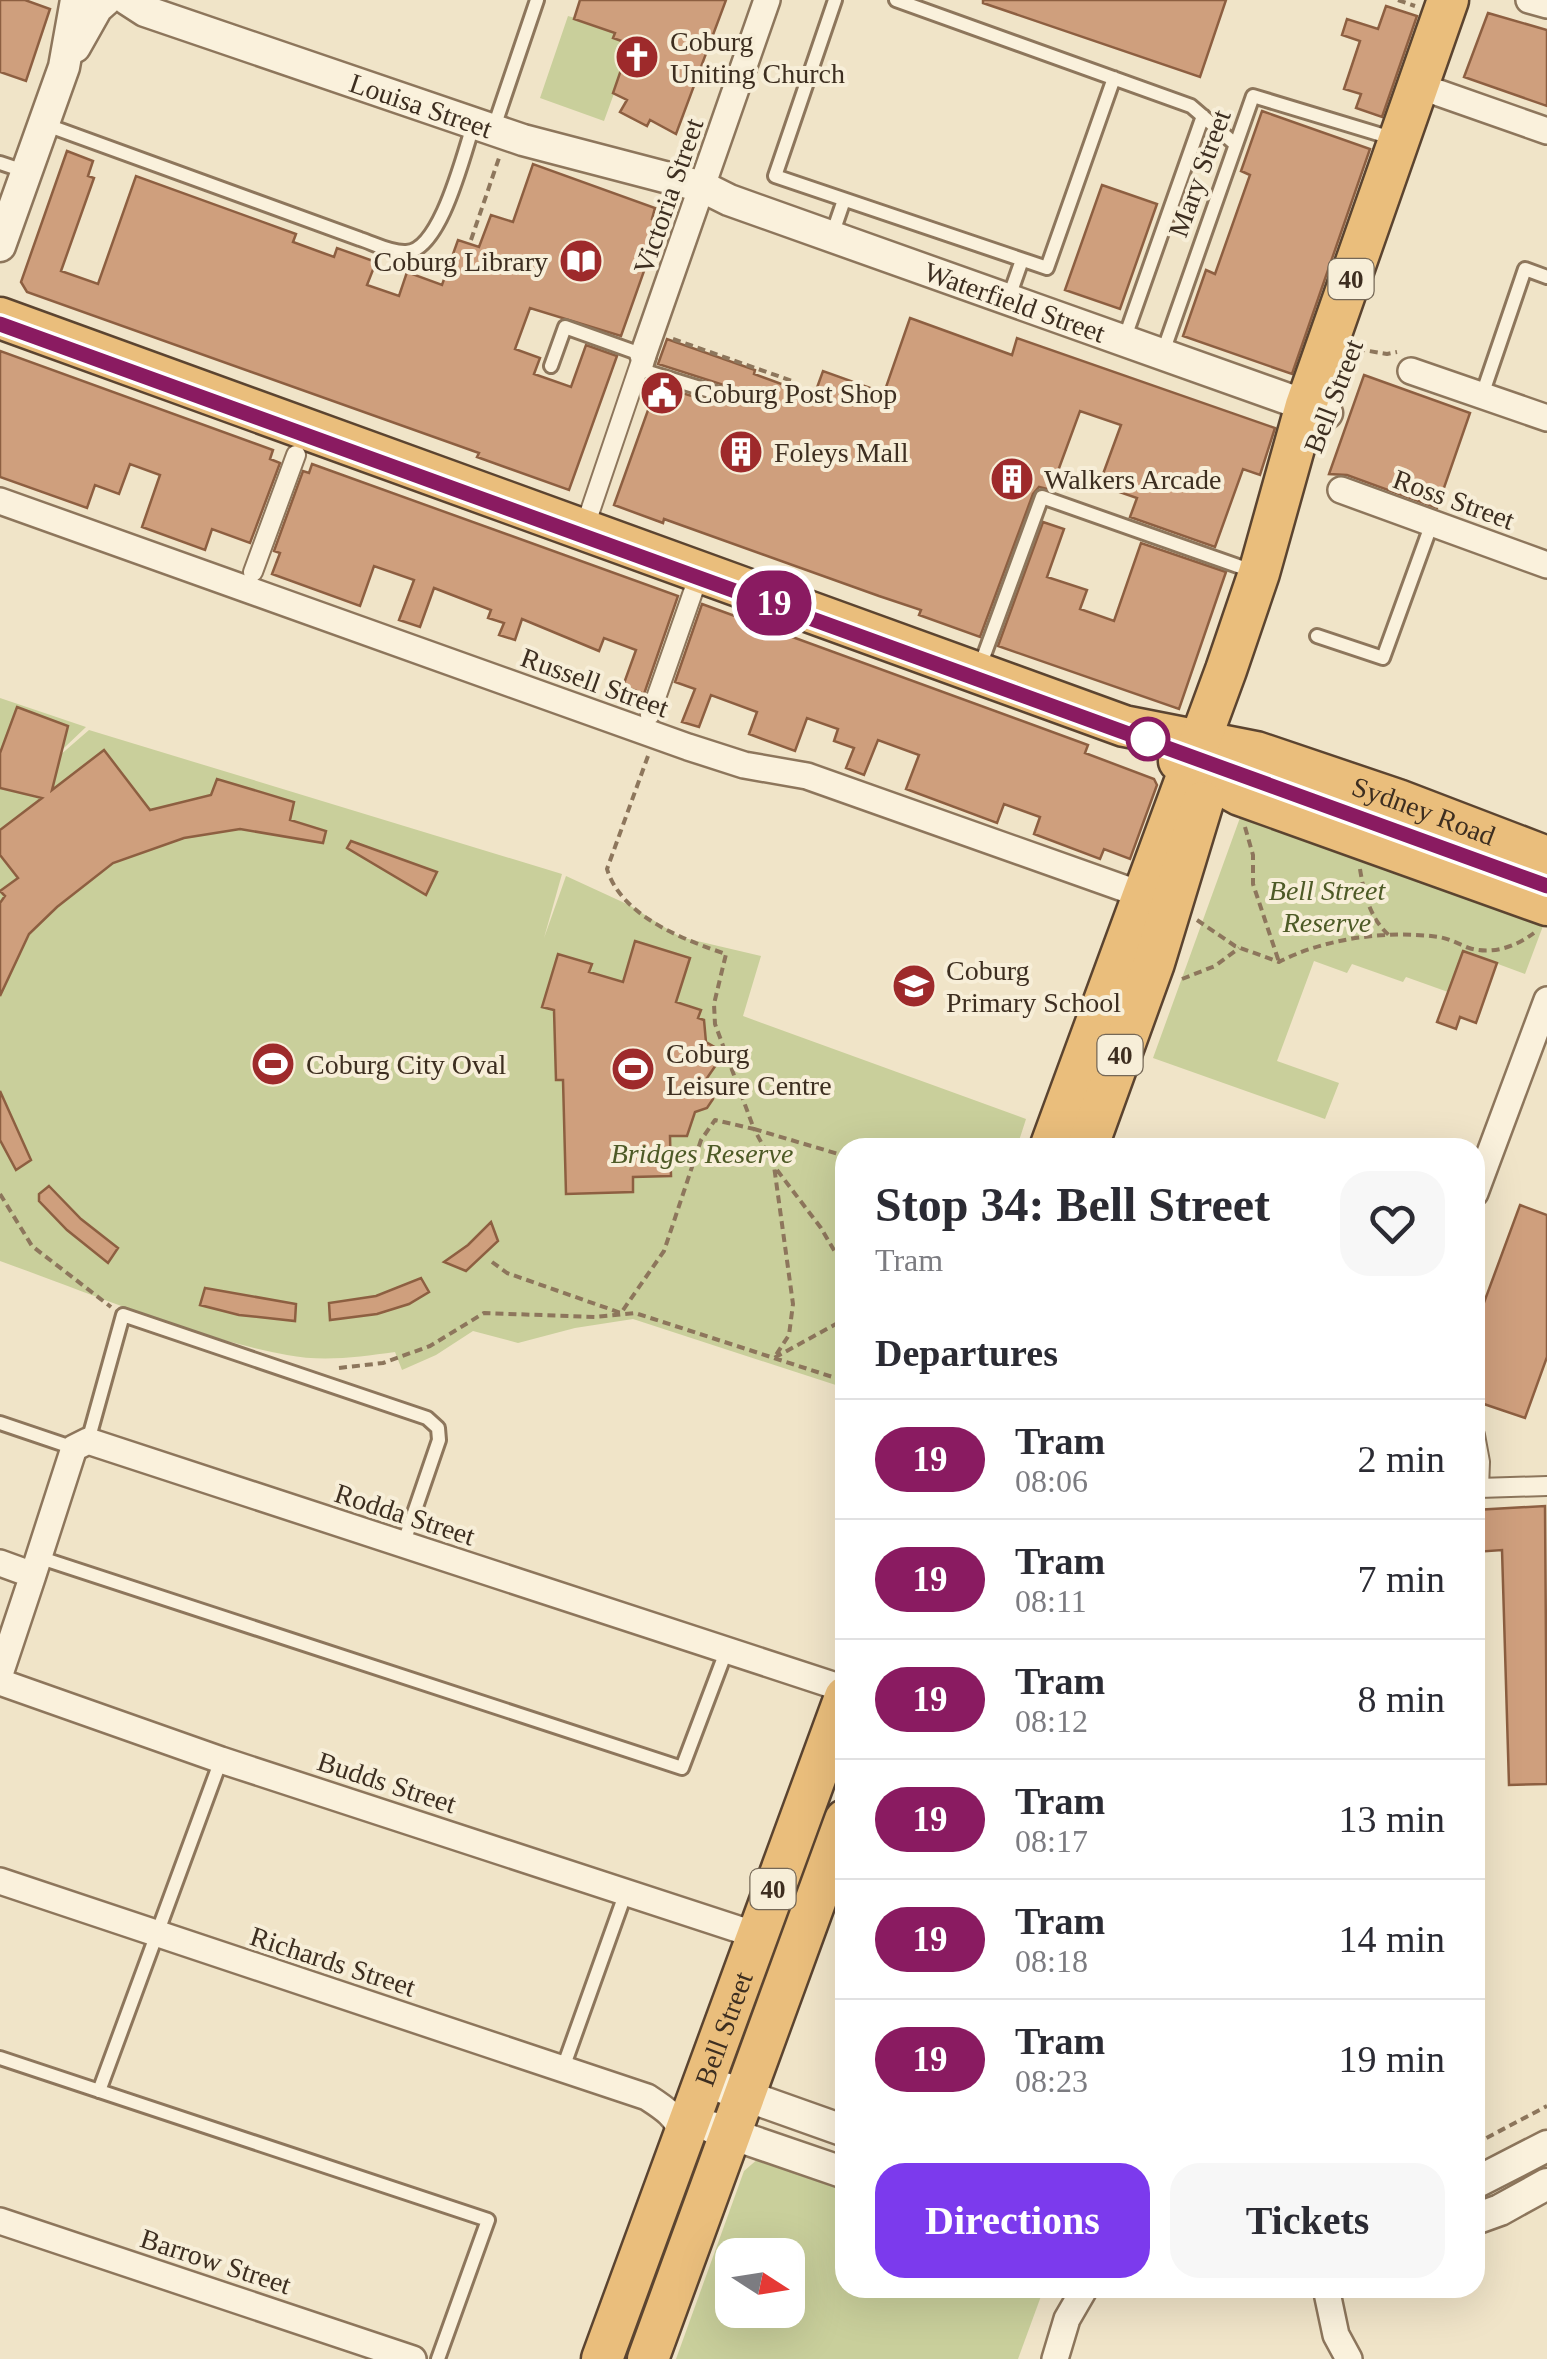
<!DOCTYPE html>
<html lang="en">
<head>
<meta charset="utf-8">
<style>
  body { margin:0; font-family:Georgia,serif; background:#f7f7f7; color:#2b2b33; height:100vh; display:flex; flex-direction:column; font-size:38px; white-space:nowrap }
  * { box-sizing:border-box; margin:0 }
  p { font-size:32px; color:#7c7c81 }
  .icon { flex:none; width:55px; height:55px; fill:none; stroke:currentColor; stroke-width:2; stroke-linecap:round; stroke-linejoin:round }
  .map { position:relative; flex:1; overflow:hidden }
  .details { position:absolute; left:835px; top:1138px; width:650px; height:1160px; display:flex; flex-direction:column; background:#fff; border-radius:30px; box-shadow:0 10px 40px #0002 }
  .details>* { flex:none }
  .badge { padding:0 20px; border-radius:32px; font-size:35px; line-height:65px }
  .needle { width:65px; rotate:102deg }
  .buttons { position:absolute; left:715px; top:2238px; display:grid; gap:20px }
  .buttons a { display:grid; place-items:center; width:90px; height:90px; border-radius:20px; background:#fff; box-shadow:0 10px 40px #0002; font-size:50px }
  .map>.badge { position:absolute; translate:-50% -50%; box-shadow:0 0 0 5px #fff }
  h2 { padding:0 40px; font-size:38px; line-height:90px }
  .round { display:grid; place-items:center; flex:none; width:105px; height:105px; border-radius:30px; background:#f7f7f7 }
  .head { display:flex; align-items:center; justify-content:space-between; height:170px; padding:0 40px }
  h1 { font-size:48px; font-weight:700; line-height:75px }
  .primary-button { display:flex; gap:20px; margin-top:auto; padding:20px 40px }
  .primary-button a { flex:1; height:115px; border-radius:30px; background:#7c3aed; color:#fff; font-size:40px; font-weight:700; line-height:115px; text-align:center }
  .primary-button a+a { background:#f7f7f7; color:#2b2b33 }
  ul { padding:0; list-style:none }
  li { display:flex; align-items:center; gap:30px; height:120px; padding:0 40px; border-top:2px solid #e1e1e2 }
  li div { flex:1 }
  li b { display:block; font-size:38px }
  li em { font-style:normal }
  li .badge { min-width:110px; font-weight:700; text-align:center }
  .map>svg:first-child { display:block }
</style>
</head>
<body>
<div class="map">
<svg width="1547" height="2359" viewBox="0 0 1547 2359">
  <rect width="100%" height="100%" fill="#f0e4c8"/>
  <path fill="#c9cf9b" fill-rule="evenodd" d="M568,16L615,29L613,37L632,44L604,121L540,98Z
    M0,698L86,727L21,789L89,730L562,874L544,938L566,876L629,905L680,937L761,956L743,1016L1026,1119L1017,1147L845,1148V1388L633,1319L575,1328L518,1343L473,1331L436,1355L402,1370L395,1352C359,1357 323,1362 287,1355C194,1338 90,1293 0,1261Z
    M1241,815L1543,926L1525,974L1463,951L1448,992L1406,977L1403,982L1352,964L1347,973L1314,961L1277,1061L1339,1083L1325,1119L1153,1058Z
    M759,2158L845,2188V2288H1044L1018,2359H676L744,2171ZM732,2255H788V2310H732Z"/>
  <path fill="#cf9f7d" stroke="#8d5f41" stroke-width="2.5" d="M0,0H25L50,9L26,81L0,72Z
    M580,0H726L676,134L650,120L647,126L620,112L627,100L613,93L630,44L613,38L615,33L574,19Z
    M983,0H1226L1200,77L983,3Z
    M1386,6L1417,16L1382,117L1356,108L1361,94L1344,89L1360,41L1342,35L1347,19L1378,29Z
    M1488,13L1547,30V106L1464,77Z
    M1262,111L1370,149L1292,374L1183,336L1206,270L1215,274L1250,175L1241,171Z
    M67,151L93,161L88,176L94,178L61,271L98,284L136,176L296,234L293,242L334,257L337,248L376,262L367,285L399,296L407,272L442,285L458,240L479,247L491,215L513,222L533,164L655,208L652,219L661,223L621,336L530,308L515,349L540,358L534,374L571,387L586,345L617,356L569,490L477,457L479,453L27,292L21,282Z
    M1102,185L1157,204L1120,309L1065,290Z
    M910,318L1012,355L1017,338L1275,428L1260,475L1243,469L1215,547L1130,517L1137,498L1099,485L1121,425L1080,411L1051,490L1039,487L1033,494L980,637L919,615L921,610L879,596L664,519L663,523L614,505L657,385L720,405L732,399V392L727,386L658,364L667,339L755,370L754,374L814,396L823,371L884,393Z
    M0,351L273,450L270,459L280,463L250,543L212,529L205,550L142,527L160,475L130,464L119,494L95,485L87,508L0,477Z
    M1364,375L1470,413L1437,508L1347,475L1329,474Z
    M312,464L678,596L644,694L623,686L636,650L604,638L599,651L522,619L515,640L499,635L504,623L488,618L491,610L434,588L420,627L399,620L414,580L374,566L360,606L272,574L280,553L274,551L303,471L309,473Z
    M1043,522L1064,529L1047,577L1087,590L1080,609L1114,621L1141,543L1226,572L1179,709L998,646Z
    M702,604L1088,745L1085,753L1154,779L1157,785L1130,859L1104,849L1100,859L1034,834L1040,817L1004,804L997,823L906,789L919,755L878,740L864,775L846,768L854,748L834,741L838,729L807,718L795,751L749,734L757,712L711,695L699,727L682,722L695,689L675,682Z
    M17,707L68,726L52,790L104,750L150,810L211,795L217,779L294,802L290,820L326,831L323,843L240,829L184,838L113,863L57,907L29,934L0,996V903L5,896L0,891L18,878L0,855V830L42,798L0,788V753Z
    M351,841L437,872L426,895L347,848Z
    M635,941L690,958L676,1002L701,1010L698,1018L704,1020L706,1042L718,1049V1062L707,1078L714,1092L713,1099L707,1108L695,1112L687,1136H670L671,1176L633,1177V1192L566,1194L563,1080H556L554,1010L542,1007L558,954L592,964L589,972L623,982Z
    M1463,951L1497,963L1476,1023L1460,1017L1456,1029L1437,1022Z
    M0,1091L31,1160L16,1170L0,1140Z
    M49,1186L81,1219L118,1248L108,1263L67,1230L39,1201V1194Z
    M1520,1205L1547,1215V1357L1525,1418L1475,1401V1306L1482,1308Z
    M491,1222L498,1241L466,1271L444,1262L468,1245Z
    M421,1278L429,1292L409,1304L377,1314L330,1320L329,1303L376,1296Z
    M205,1288L296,1304L295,1321L239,1315L200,1305Z
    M1545,1506L1547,1784L1509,1785L1502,1550L1475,1552V1510Z"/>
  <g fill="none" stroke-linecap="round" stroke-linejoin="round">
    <defs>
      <path id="service" d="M835,0L775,176L1047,268L1114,78
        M896,0L1191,106L1235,144
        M44,124L360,239C373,243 391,253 406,252C441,251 464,152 474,123
        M494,127L537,0
        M0,163L24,171
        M832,235L844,200
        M1009,297L1022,260
        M1124,340L1203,116
        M1163,352L1253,96L1395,139
        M551,366L565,327L649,357L645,371L723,395
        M1482,395L1525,269L1547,277
        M1317,636L1383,658L1432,523
        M979,669L1042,497L1255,572
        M0,1423L74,1448
        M88,1441L123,1315L427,1418L438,1428L439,1440L403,1545
        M38,1557L682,1768L727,1649
        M0,2058L488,2220L438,2359
        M563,2068L626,1892
        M99,2091L221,1760"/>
      <path id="pedestrian" d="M584,529L643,355
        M253,572L296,455
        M650,715L700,572
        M1475,1435L1480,1462L1479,1488L1475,1489
        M1479,1488L1547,1486"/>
      <path id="minor" d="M1529,0L1547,5
        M1439,93L1547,131
        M643,355L767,0
        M1411,371L1547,418
        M1341,490L1547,565
        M0,501L688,747L744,765L807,776L1154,899
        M1475,1193L1547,1000
        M0,1563L33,1575L0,1674
        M33,1575L74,1448L88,1441L845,1689
        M0,1682L221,1760L756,1935
        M0,1881L647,2097C664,2108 677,2116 683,2136
        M0,2221L413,2359
        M1326,2288L1336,2335L1349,2359
        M1055,2359L1067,2319L1085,2288"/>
      <g id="tertiary">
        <path id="s1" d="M128,0L145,11L523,140L703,187L729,200L1327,413"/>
        <path d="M75,47L97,8L106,0"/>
        <path d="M0,246L64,67L76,0"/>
        <path d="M724,2088L845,2131"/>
        <path d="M711,2127L845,2173"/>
        <path d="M1475,2183L1547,2146"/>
        <path d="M1475,2219L1500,2210L1547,2184"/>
      </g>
      <g id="trunk">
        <path id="s2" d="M0,318L1124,726L1256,752L1398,800L1547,857"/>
        <path d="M1179,761L1240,795L1547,905"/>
        <path d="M1050,1148L1226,670L1259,573L1306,405L1448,0"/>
        <path d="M1087,1148L1154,963L1203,802"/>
        <path id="s3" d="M602,2359L845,1697"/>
        <path d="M648,2359L845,1820"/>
      </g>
    </defs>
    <use href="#service" stroke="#8d765c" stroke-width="18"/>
    <use href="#pedestrian" stroke="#8d765c" stroke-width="22"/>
    <use href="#minor" stroke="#8d765c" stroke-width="30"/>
    <use href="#tertiary" stroke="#8d765c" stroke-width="35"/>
    <use href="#trunk" stroke="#5b4430" stroke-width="45"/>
    <path stroke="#8d765c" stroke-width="4" stroke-dasharray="8 5" stroke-linecap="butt" d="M1398,0L1415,6
      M471,240L499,158
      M673,339L795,382
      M1357,349L1387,354L1397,352
      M648,756L607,869C621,916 684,940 726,954L714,1004L715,1024L754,1129L845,1156
      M1245,827L1253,855V884L1279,962
      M1360,869C1364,894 1370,919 1390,936
      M1197,920L1235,946L1279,962C1325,938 1388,930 1439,937C1450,939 1459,944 1469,948C1492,955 1515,947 1534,933
      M1182,979L1215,966L1239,948
      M777,1170L821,1228L845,1269
      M0,1194L32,1246L111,1307
      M492,1262L507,1273L621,1313L664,1251L701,1140L715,1120L754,1129L774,1166L793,1304L789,1335L774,1358L845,1319
      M339,1368L383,1363L430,1346L484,1313L595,1317L635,1313L845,1381
      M1475,2144L1547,2106"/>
    <use href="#service" stroke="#faf1dc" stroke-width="12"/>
    <use href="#pedestrian" stroke="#faf1dc" stroke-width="18"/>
    <use href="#minor" stroke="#faf1dc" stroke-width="25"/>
    <use href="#tertiary" stroke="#faf1dc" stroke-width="30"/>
    <use href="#trunk" stroke="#eabe7c" stroke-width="40"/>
    <path stroke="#3d2e20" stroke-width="2.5" d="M0,324L1547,886"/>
  </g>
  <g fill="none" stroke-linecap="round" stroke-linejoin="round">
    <defs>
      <path id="line" d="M0,324L1547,886"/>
    </defs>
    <use href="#line" stroke="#fff" stroke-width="22"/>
    <use href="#line" stroke="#8a1b61" stroke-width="15"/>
  </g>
  <defs>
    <symbol id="church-disc" viewBox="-11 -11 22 22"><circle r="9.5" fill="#9e2a2b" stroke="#f7eed8"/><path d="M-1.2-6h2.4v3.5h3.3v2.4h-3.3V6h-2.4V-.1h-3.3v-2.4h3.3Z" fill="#fff"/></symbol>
    <symbol id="library-disc" viewBox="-11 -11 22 22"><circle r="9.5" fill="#9e2a2b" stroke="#f7eed8"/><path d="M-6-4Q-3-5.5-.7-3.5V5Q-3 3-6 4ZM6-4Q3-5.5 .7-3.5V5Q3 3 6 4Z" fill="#fff"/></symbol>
    <symbol id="civic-disc" viewBox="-11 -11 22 22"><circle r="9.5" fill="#9e2a2b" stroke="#f7eed8"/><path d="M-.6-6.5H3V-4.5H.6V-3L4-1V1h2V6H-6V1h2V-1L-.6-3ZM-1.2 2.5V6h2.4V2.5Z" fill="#fff"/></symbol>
    <symbol id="building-disc" viewBox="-11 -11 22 22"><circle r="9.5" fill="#9e2a2b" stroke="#f7eed8"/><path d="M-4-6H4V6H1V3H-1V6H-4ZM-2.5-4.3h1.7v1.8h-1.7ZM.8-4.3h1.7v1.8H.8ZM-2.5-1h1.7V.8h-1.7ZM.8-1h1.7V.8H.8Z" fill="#fff"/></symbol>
    <symbol id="school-disc" viewBox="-11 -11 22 22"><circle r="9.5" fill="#9e2a2b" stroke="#f7eed8"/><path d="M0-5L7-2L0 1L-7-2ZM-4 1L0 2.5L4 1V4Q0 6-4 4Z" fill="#fff"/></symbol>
    <symbol id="stadium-disc" viewBox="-11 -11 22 22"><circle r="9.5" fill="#9e2a2b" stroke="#f7eed8"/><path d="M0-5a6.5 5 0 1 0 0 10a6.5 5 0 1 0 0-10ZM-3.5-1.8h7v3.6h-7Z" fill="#fff"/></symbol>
  </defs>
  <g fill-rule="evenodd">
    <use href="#church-disc" x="612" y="32" width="50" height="50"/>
    <use href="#library-disc" x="556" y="236" width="50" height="50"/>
    <use href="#civic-disc" x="637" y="368" width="50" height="50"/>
    <use href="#building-disc" x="716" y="427" width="50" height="50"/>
    <use href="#building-disc" x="987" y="454" width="50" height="50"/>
    <use href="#school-disc" x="889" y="961" width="50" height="50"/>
    <use href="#stadium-disc" x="248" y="1039" width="50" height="50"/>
    <use href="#stadium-disc" x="608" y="1044" width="50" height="50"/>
  </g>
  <circle fill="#fff" stroke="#8a1b61" stroke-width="5" cx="1148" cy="739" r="20"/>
  <g text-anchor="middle" stroke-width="8" stroke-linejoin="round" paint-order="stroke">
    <g fill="#f7eed8" stroke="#756857" stroke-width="2.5">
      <rect x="1328.5" y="259" width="45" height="40" rx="8"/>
      <rect x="1097.5" y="1035" width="45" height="40" rx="8"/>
      <rect x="750.5" y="1869" width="45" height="40" rx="8"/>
    </g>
    <g font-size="25" font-weight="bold" fill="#3d2e20">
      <text x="1351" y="288">40</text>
      <text x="1120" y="1064">40</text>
      <text x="773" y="1898">40</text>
    </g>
    <g font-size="28" fill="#3d2e20" stroke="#f7eed8" text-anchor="start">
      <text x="670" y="51">Coburg<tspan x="670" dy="32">Uniting Church</tspan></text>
      <text x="548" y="271" text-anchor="end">Coburg Library</text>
      <text x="694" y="403">Coburg Post Shop</text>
      <text x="774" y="462">Foleys Mall</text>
      <text x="1044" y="489">Walkers Arcade</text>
      <text x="946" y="980">Coburg<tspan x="946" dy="32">Primary School</tspan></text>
      <text x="666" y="1063">Coburg<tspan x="666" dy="32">Leisure Centre</tspan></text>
      <text x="306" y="1074">Coburg City Oval</text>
    </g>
    <g font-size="28" fill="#3d2e20" stroke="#f7eed8">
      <text dy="10" stroke="none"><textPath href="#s1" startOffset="312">Louisa Street</textPath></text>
      <text transform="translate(1199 173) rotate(-70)" y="10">Mary Street</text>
      <text transform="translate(668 196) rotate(-71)" y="10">Victoria Street</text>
      <text dy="10" stroke="none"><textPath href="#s1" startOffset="938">Waterfield Street</textPath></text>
      <text transform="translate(1333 396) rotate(-69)" y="10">Bell Street</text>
      <text transform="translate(1454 499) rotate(20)" y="10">Ross Street</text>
      <text transform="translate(595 682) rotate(20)" y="10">Russell Street</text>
      <text dy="10" stroke="none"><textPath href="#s2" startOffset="1508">Sydney Road</textPath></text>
      <text transform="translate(405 1514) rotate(18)" y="10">Rodda Street</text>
      <text transform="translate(387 1782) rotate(18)" y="10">Budds Street</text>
      <text transform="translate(333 1961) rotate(18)" y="10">Richards Street</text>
      <text dy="10" stroke="none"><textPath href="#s3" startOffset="352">Bell Street</textPath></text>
      <text transform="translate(216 2261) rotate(18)" y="10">Barrow Street</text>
    </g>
    <g font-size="28" font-style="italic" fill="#4d5a26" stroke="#f7eed8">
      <text x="1327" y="900">Bell Street<tspan x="1327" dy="32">Reserve</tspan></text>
      <text x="702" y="1163">Bridges Reserve</text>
    </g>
  </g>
</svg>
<div class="buttons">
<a><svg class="needle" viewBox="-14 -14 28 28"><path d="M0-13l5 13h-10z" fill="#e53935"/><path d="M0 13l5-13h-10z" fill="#7c7c81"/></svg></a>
</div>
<b class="badge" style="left:774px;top:603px;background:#8a1b61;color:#fff">19</b>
<section class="details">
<div class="head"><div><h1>Stop 34: Bell Street</h1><p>Tram</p></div><a class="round"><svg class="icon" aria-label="heart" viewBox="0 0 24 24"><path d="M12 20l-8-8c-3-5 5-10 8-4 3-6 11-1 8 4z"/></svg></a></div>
<h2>Departures</h2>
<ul>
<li><span class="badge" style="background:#8a1b61;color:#fff">19</span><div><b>Tram</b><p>08:06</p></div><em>2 min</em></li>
<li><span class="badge" style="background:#8a1b61;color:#fff">19</span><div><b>Tram</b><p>08:11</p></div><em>7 min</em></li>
<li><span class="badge" style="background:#8a1b61;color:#fff">19</span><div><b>Tram</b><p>08:12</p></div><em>8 min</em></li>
<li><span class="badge" style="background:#8a1b61;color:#fff">19</span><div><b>Tram</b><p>08:17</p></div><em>13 min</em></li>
<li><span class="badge" style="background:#8a1b61;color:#fff">19</span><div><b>Tram</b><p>08:18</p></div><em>14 min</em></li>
<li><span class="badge" style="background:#8a1b61;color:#fff">19</span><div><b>Tram</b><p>08:23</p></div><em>19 min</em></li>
</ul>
<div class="primary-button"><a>Directions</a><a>Tickets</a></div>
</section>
</div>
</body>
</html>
